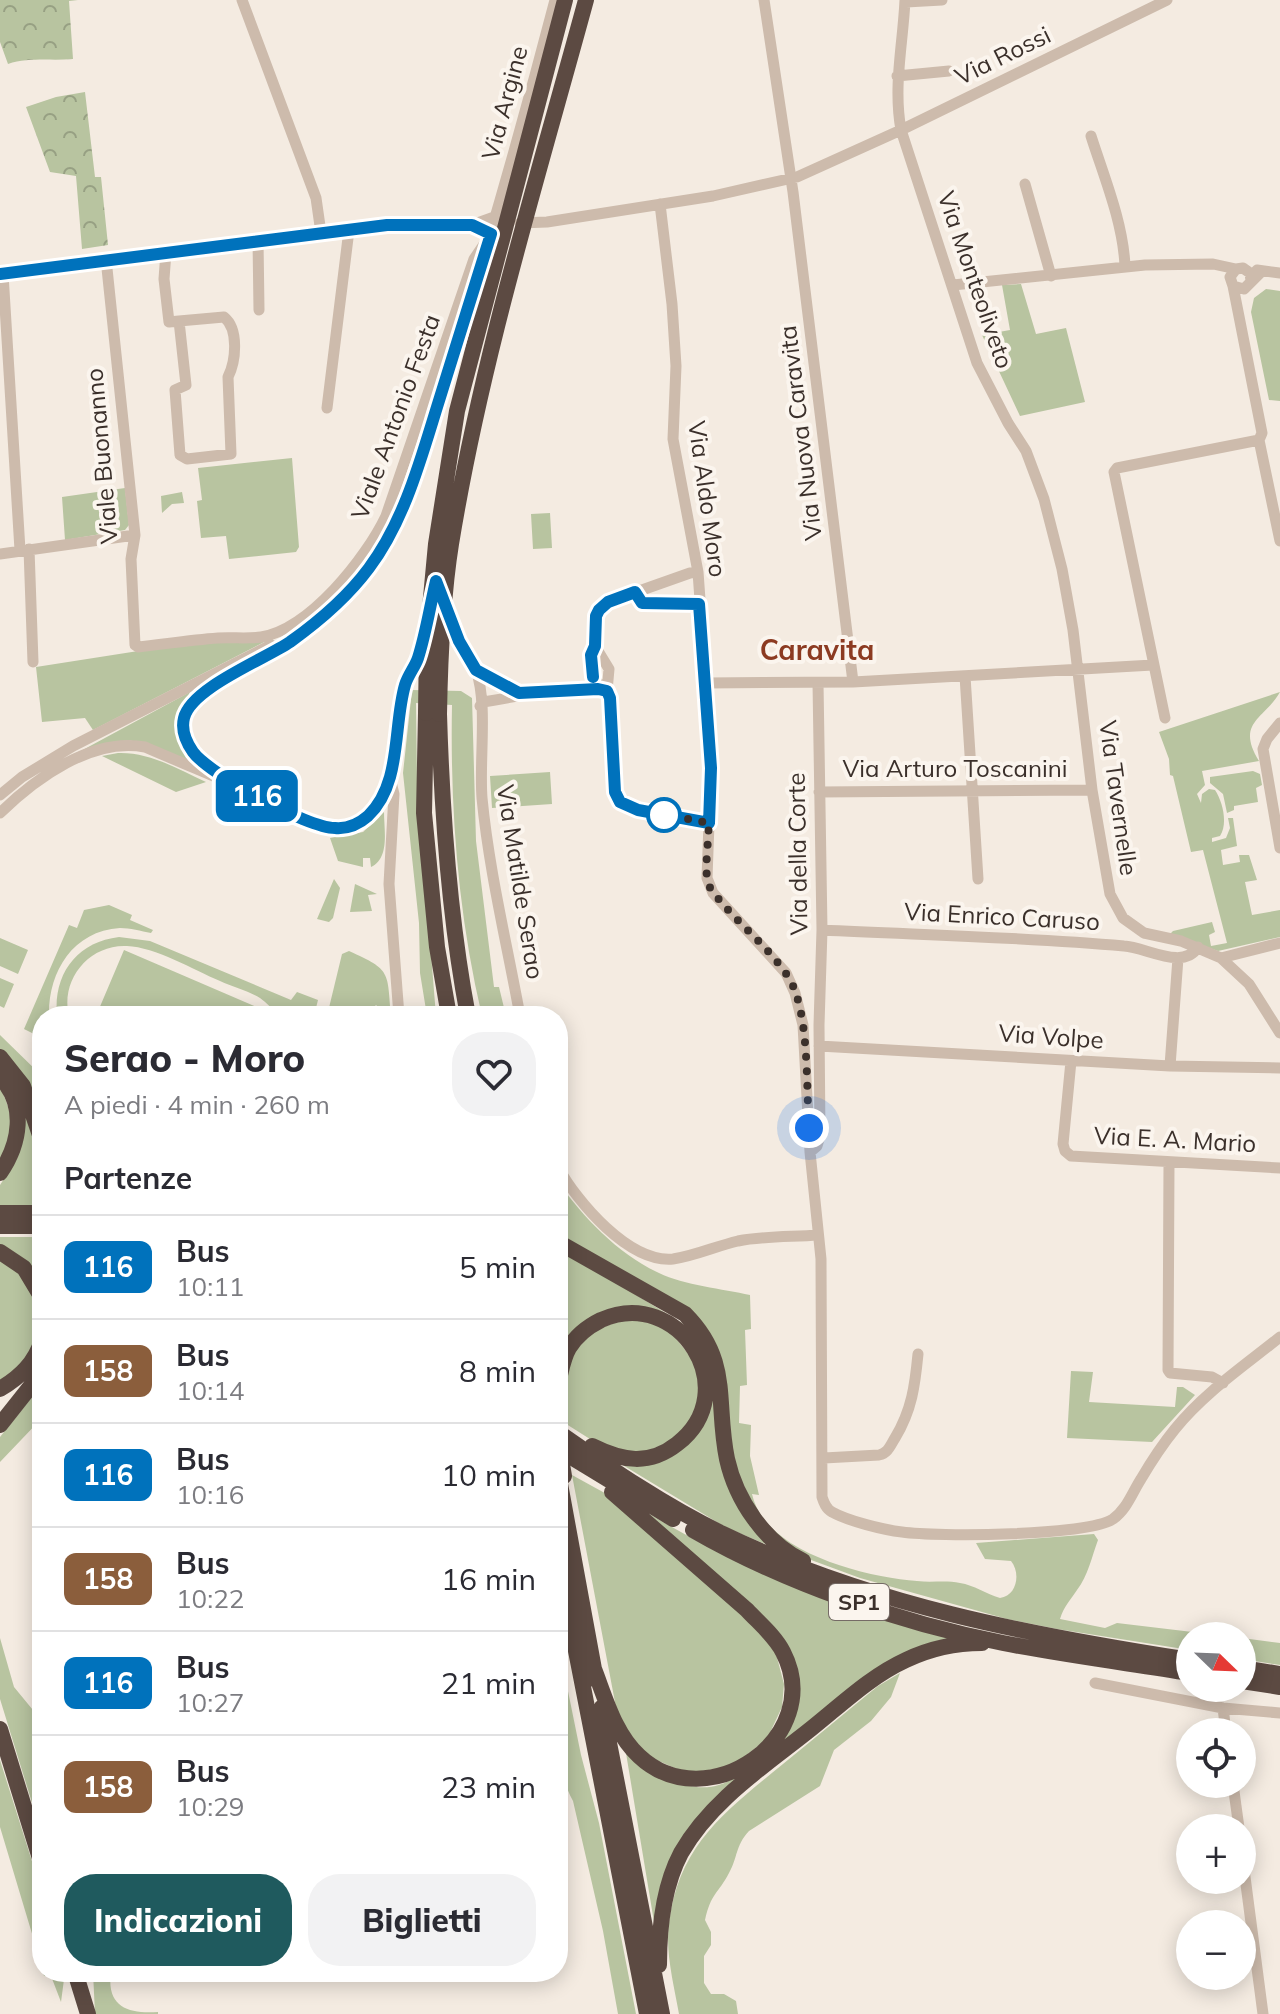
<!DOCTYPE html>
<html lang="it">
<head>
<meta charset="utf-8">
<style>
  body { margin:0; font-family:Mulish,sans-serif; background:#f2f2f3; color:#2b2b33; height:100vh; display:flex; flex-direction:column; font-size:30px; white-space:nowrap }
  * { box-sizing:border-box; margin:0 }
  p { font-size:26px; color:#7c7c81 }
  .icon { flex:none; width:44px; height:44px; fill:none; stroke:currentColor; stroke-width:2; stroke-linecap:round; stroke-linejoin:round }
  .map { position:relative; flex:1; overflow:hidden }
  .panel { position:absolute; left:32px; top:1006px; width:536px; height:976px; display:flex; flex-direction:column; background:#fff; border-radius:32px; box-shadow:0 4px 20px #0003 }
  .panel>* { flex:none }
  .badge { padding:0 16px; border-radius:12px; font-size:28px; line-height:52px }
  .needle { width:52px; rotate:113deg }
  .fabs { position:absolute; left:1176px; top:1622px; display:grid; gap:16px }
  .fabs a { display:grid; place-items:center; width:80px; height:80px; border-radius:50%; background:#fff; box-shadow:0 4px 20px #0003; font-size:40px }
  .you { position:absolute; width:40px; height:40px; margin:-20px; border:6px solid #fff; border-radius:50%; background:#1a73e8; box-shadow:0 0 0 12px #1a73e833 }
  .map>.badge { position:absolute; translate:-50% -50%; box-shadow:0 0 0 4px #fff }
  h2 { padding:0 32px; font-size:30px; line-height:72px }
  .round { display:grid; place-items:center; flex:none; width:84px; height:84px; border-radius:32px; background:#f2f2f3 }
  .headline { display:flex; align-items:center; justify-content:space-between; height:136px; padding:0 32px }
  h1 { font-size:38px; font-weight:800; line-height:60px }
  .action { display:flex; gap:16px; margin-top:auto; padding:16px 32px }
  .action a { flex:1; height:92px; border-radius:32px; background:#1f5a5e; color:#fff; font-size:32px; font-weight:800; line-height:92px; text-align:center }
  .action a+a { background:#f2f2f3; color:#2b2b33 }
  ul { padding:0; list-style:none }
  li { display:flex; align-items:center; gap:24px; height:104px; padding:0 32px; border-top:2px solid #e1e1e2 }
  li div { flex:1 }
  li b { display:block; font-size:30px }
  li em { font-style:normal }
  li .badge { min-width:88px; font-weight:700; text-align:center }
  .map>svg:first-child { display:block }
</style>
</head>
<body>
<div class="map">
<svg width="1280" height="2014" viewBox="0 0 1280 2014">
  <defs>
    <pattern id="park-crowns" width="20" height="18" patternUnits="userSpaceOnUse" patternTransform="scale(2)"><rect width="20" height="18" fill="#b8c4a0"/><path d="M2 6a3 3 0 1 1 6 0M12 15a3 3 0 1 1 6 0" fill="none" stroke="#97a083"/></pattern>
  </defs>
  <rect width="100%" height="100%" fill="#f4ebe1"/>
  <path fill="#b8c4a0" d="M1021,284L1036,334L1066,328L1085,402L1020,416L982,335L1010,330L1002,285Z
    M1266,289L1280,291V401L1269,400L1251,312L1254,298Z
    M292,458L299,547L296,552L229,559L226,536L201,538L197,501L202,500L198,468Z
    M125,488L129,525L125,530L65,540L62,497Z
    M182,492L184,503L172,504L162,513L161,496Z
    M550,513L552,548L533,549L531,514Z
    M268,640L93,730L85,718L42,722L36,667L183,644Z
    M412,690L461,691L472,698L476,841L494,987H499L506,1016H482C458,914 450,810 452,705L416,703L417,778L436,1016H427L420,973L419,923L403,773Z
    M190,692C178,719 168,738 196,763C142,744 139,730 79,752Z
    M1280,692C1265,719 1235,722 1259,761L1202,771L1205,785L1197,794L1201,803L1202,794L1209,789L1215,790C1223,802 1228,824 1220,836L1212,838V842L1226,838L1230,828L1228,818H1233L1237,846L1221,850L1223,865L1240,862L1239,855H1249L1257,880L1245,882L1252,915L1280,910V937L1218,951L1170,934L1173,931L1212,922L1215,932L1209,935L1211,946L1227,943L1203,850L1191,852L1173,776L1170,775L1169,759L1159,732Z
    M118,753C150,752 178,769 206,782L176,792L102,756Z
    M1253,771L1260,774L1262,785L1256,788L1258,802L1234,806V810L1227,813L1223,794L1210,783V777Z
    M550,772L552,804L492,808L490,776Z
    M384,812C384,830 390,858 371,867L370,858H363V867L338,861L330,838L363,832Z
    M334,879L340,888L333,918L329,922L317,919Z
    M355,884L377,894L368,895L372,911L350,912Z
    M109,905L132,915L130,920L153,930L151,933C141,931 130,928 120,928C72,931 48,973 49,1016H42V1054L33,1048L38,1036L24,1029L69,925L77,928L84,910Z
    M119,937L150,941L291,1000L297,992L318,1000L314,1016H298L288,1012L290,1016H277C273,1009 267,1003 260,998C249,991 233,987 220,981C194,970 155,947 127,946C89,944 60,980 69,1016H57C53,974 77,942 119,937Z
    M0,938L28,950L18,974L0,966Z
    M124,950L266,1011L264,1016H96Z
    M349,951C392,970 387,972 391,1016H387L376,1005L366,1016H327L342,954Z
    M0,978L14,984L4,1008L0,1006Z
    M0,1035L42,1076V1122C33,1093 25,1069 0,1050Z
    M6,1068L42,1155V1206L0,1207V1185L17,1159L22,1142Z
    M0,1087C17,1122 10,1131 0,1166Z
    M558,1182C584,1218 618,1254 659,1273C684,1285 723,1289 750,1295L751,1329L745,1330L747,1385L740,1386L739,1423L751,1425L750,1456L759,1495L752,1494C765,1553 866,1577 917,1581C931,1583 946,1580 960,1583C974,1585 986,1594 1000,1598C1017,1596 1021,1573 1011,1561L985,1559L976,1543L1094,1534L1098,1540C1092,1556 1088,1576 1077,1590C1070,1601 1064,1606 1060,1619L1105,1628L1117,1623L1226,1636H1190V1650L1057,1629L1007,1619L860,1578L803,1557L784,1544L755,1512L734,1466L708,1336L558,1235Z
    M0,1237H42V1281L29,1264L0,1245Z
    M558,1247L682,1323L704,1346L722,1458L770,1546L725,1527L621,1464H642L706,1412L688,1333L612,1312L558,1365Z
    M0,1256C33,1277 53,1320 29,1356C22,1366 9,1374 0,1382Z
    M628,1318L667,1327L697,1365L699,1404L679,1438L638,1455L601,1446L563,1422L561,1389L568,1361L590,1332Z
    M1071,1371L1093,1372L1089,1402L1175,1407L1177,1387H1183L1195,1395L1152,1442L1067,1438Z
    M42,1385V1418L0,1462V1437Z
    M572,1475L612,1497L762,1631L775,1650L784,1684L782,1707L767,1739L731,1767L686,1773L643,1754L618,1718Z
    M643,1510C746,1573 848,1613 966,1640L897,1662L703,1818L655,1928L625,1747C642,1758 666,1778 684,1784C727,1799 758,1760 784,1734L787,1652Z
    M0,1638L14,1687L42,1721V1835L0,1699Z
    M1242,1638L1280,1643V1665L1242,1659Z
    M558,1642L581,1755L599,1823L636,2014H618L603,1931L573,1801C548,1755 558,1693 558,1642Z
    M900,1673L891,1697L871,1721L834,1750L820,1786L749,1831C735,1846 738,1857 729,1873C718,1894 711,1893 705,1920L711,1932V1945L704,1956V1983L711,1994H724L736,2001L738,2014H679C674,1985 665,1952 669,1923C679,1844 726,1811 783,1764C815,1738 846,1712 878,1686Z
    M0,1760L42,1893V1967L0,1827Z
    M43,1972H65L61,2002L51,1976H44Z
    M93,1972H111C106,2007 128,2014 158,2012V2014H95Z"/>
  <path fill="url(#park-crowns)" d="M0,0H78L69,1L73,59C51,61 29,57 8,64L0,42Z
    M85,92L95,177H101L108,245L82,249L76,176L50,172L26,107L56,97Z"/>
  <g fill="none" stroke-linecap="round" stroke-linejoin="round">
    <path stroke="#cdbbac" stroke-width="11" d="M242,0L316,198L321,233
      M764,0L793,192L853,682
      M905,0C903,44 893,86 901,130L977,363L1008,423L1026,451L1044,499L1062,569L1073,630L1092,790L1110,894L1123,918L1144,933L1181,941L1221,958L1249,984L1280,1033
      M906,2L942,0
      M897,76L949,71
      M1091,136C1104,177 1123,222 1125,266
      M1025,184L1051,276
      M660,204L672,304L676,366L673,439L698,572L706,683L711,768L707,878L713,893L786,973L795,993L803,1025L810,1152L821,1259L822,1497C824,1503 826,1509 832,1512C848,1521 884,1530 902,1532C936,1537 1088,1536 1113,1519C1127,1509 1132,1493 1141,1479C1151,1462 1162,1445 1175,1429C1204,1393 1244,1366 1280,1337
      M520,223L547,222L713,196L797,177L901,130L1167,0
      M258,240L259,310
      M166,252L164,279L169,322L179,321L186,385L175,390L180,455L187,459L231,454L228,377C236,361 239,329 224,317L179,321
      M106,259L135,535L131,559L135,645L138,647C165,644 191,640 218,638C232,637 247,639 261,637C310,629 366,558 386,516L474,259L491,234
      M1257,270L1280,273
      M0,274L387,225H472L497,216
      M3,274L20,550
      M1251,281L1250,273L1243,268L1236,269L1230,277L1233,286L1244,289L1262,271
      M953,285L1145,265L1213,264L1236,269
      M1233,286L1262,433L1259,440L1280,541
      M327,408L349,230
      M29,549L33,662
      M0,554L135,535
      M446,608L459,641L476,670L519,693
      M595,646L609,669L607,691L610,698L615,792L620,802L638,810L709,823
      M476,670C488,704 479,760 482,798C489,871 507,944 520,1016
      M965,676L978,879
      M706,683L853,682L1153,665
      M607,691C603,687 596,682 593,677C587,666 594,654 595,644C597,627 592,613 608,602L690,573L698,572
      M480,706L483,702C519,697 570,682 606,691
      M1165,718L1114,472L1117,468L1259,440
      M1280,723L1267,739L1263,749L1280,848
      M223,775C204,762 173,743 185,714C196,687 263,659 289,642C317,624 348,596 369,569C412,512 429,434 450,367C488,245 523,123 555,0
      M390,778L394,794L389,884L399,1016
      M819,792L1092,790
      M0,795L22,777L73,746L271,645
      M0,813C36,778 92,737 145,747C179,762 214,775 247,791C274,804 306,829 337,828C356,828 372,816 381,800C397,772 395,734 401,704C405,681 417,663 422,640
      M822,930C923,935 1024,937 1124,946C1146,947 1183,971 1198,947
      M1221,958L1280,943
      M819,1046L1170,1066L1280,1068
      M1071,1061L1063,1144L1065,1151L1071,1156L1280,1168
      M1170,1066L1178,958
      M810,1152L817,1146L820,1136L819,1025L822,930L818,683
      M1169,1163L1168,1370L1170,1373L1212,1377L1223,1383
      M558,1167C577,1202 629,1263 673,1259C695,1256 716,1246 738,1241C764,1236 792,1237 818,1235
      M824,1458L879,1455C888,1453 890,1446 895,1438C912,1410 915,1385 918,1354
      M1095,1683L1223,1708L1280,1713
      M1223,1708L1226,1732
      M1233,1784L1239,1828
      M1242,1854L1263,2014"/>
    <path stroke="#5c4a42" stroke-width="16" d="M426,713L424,813L437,947L449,1016
      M439,714C442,815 449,917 468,1016
      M0,1057L23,1086L42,1141
      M0,1077C27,1105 20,1144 0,1173
      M0,1213H42
      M0,1226H42
      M558,1242L685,1314C732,1361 715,1402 727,1459C736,1500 765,1543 803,1561
      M0,1252L24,1268L42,1298
      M558,1383C561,1372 563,1358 569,1348C576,1336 589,1326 601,1320C679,1285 746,1391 677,1444C649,1466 622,1461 592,1446
      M0,1389C20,1377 35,1363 42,1340
      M0,1425L42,1372
      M558,1432C611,1469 665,1506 723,1534C871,1605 1029,1635 1190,1660
      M558,1449L673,1519
      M558,1473L596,1680
      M693,1530C783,1582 900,1623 1003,1643C1065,1655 1128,1663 1190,1673
      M558,1559L647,2014
      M1242,1668L1280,1674
      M594,1669C606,1700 615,1734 639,1756C707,1820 827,1737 783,1652C775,1636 759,1623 747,1610L612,1492
      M1242,1681L1280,1687
      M602,1707L662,2014
      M0,1729L42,1865
      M659,1965C659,1927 663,1887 681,1853C711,1800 766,1765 812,1728C842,1704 871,1676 906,1660C929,1649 957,1643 982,1643
      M75,1972L88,2014"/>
    <path stroke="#5c4a42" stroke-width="16" d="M426,713L427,640L436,544L457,411L565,0
      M439,714C440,658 442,600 451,544C481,360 537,180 586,0
      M558,1440L564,1476"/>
  </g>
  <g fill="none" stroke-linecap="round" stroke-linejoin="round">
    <defs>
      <path id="line" d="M0,274L387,225H472L491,234C473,292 455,350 437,407C420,462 404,521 369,568C349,595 318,622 290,642C265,659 191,688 184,718C181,730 186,742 193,752C209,774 307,828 335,828C347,829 359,824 368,816C402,784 393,726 405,685C408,675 415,667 418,658C426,633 430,606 436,581L459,641L476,670L519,693L598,689L607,691L610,698L615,792L620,802L638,810L709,823L711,768L699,604L642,603L635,592L608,602L599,610L596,616L595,646L591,655L593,677"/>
    </defs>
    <use href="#line" stroke="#fff" stroke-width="18"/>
    <use href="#line" stroke="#0072bc" stroke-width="12"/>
    <path stroke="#3b302b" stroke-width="8" stroke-dasharray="0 14.4" d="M664,815L662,814L709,823L706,870L709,886C731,919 765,942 787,975C810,1008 806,1087 809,1128"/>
  </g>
  <circle fill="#fff" stroke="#0072bc" stroke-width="4" cx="664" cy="815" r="16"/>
  <g text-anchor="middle" stroke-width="8" stroke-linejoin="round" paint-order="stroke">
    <rect fill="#fbf5ee" stroke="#756b66" stroke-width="2" x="829" y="1584" width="60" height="36" rx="6"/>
    <g font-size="22" font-weight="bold" fill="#3b302b">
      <text x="859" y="1610">SP1</text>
    </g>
    <g font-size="24" fill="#3b302b" stroke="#fbf5ee">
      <text transform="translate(1003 56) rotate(-26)" y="8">Via Rossi</text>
      <text transform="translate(505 103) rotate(-75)" y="8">Via Argine</text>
      <text transform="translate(975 280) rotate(71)" y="8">Via Monteoliveto</text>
      <text transform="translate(396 417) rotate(-70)" y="8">Viale Antonio Festa</text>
      <text transform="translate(801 433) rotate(-97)" y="8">Via Nuova Caravita</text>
      <text transform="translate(102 456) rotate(-95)" y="8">Viale Buonanno</text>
      <text transform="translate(707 499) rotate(82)" y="8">Via Aldo Moro</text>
      <text x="955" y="777">Via Arturo Toscanini</text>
      <text transform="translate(1118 798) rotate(82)" y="8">Via Tavernelle</text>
      <text transform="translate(798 854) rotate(-91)" y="8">Via della Corte</text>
      <text transform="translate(520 882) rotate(81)" y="8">Via Matilde Serao</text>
      <text transform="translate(1002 917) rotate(3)" y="8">Via Enrico Caruso</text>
      <text transform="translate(1051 1037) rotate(4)" y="8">Via Volpe</text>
      <text transform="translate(1175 1140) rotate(3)" y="8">Via E. A. Mario</text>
    </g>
    <g font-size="28" font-weight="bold" fill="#8c3b22" stroke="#fbf5ee">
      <text x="817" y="660">Caravita</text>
    </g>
  </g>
</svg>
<div class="fabs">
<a><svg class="needle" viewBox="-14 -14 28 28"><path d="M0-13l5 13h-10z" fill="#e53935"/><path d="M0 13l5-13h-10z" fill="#7c7c81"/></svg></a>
<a><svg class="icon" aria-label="locate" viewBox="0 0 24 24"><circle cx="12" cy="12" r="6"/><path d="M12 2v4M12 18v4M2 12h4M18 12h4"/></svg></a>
<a>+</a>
<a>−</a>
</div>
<div class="you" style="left:809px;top:1128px"></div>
<b class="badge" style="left:257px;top:796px;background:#0072bc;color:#fff">116</b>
<section class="panel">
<div class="headline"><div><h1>Serao - Moro</h1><p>A piedi · 4 min · 260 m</p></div><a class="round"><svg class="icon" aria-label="heart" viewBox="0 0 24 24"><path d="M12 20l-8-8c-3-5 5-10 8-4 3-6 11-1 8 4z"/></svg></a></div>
<h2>Partenze</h2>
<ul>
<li><span class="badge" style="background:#0072bc;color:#fff">116</span><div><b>Bus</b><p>10:11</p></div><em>5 min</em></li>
<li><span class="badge" style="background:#8b5e3c;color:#fff">158</span><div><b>Bus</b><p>10:14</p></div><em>8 min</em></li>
<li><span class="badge" style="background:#0072bc;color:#fff">116</span><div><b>Bus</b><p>10:16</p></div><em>10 min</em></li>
<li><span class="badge" style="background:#8b5e3c;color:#fff">158</span><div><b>Bus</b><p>10:22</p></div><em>16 min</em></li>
<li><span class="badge" style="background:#0072bc;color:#fff">116</span><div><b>Bus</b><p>10:27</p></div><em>21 min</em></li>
<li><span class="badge" style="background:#8b5e3c;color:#fff">158</span><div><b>Bus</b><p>10:29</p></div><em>23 min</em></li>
</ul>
<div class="action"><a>Indicazioni</a><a>Biglietti</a></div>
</section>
</div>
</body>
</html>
